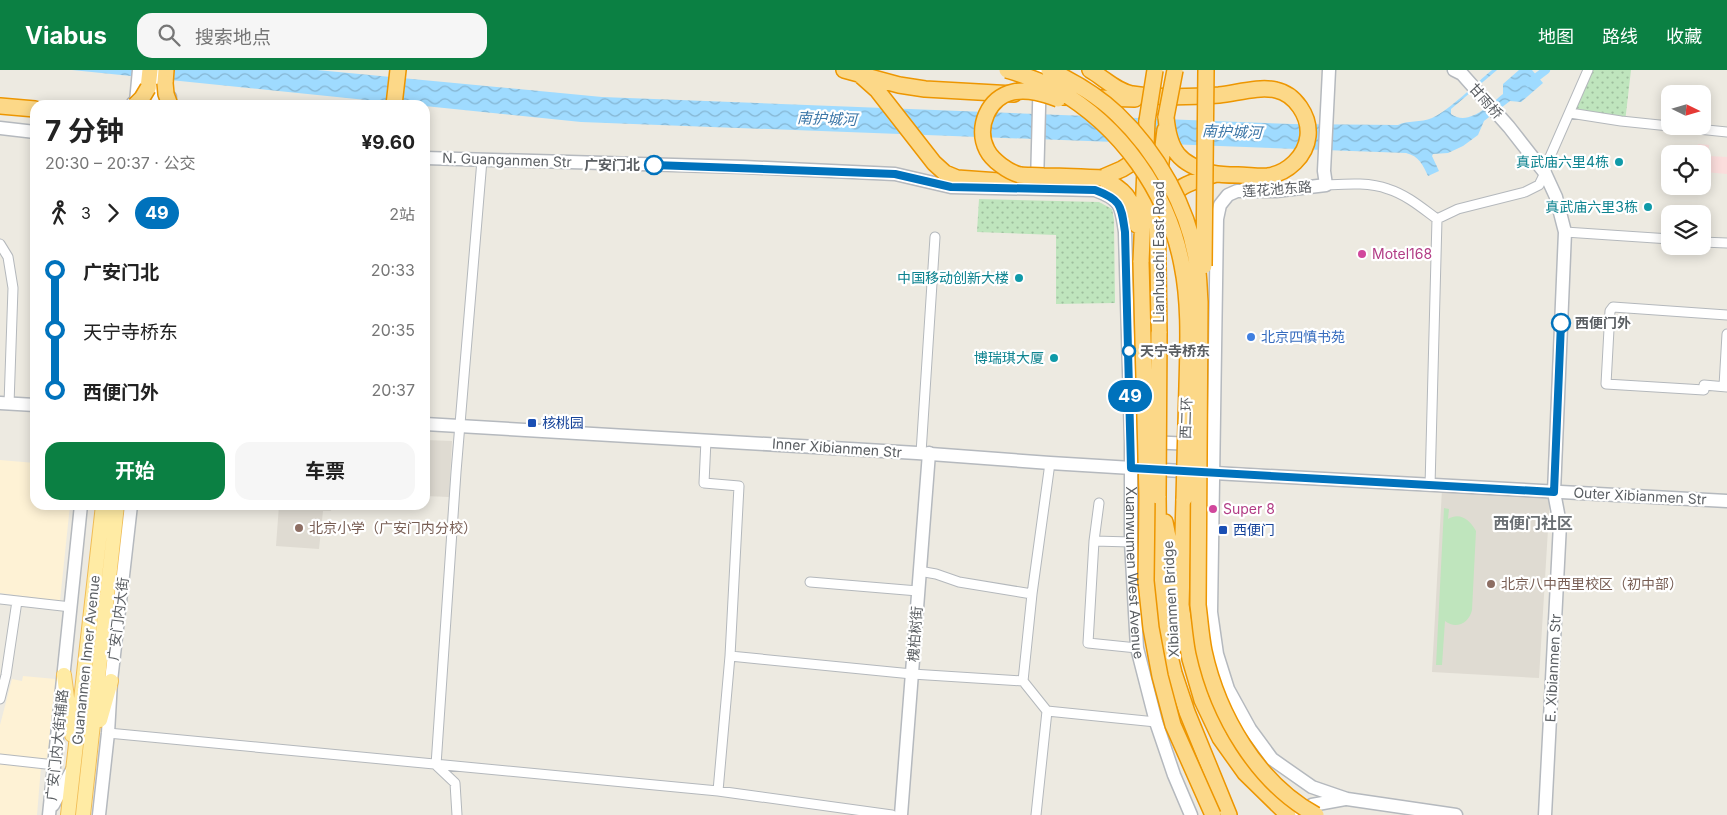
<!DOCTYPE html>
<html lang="zh">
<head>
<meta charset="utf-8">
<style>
  body { margin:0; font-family:Inter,"Noto Sans SC",sans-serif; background:#f6f6f6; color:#222; height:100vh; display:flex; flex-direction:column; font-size:19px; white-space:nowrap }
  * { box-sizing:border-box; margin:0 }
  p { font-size:16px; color:#767676 }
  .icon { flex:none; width:28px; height:28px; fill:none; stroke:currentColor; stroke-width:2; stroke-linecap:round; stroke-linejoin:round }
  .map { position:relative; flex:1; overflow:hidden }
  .drawer { position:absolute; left:30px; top:30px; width:400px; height:410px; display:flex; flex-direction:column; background:#fff; border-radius:15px; box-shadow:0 2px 12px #0003 }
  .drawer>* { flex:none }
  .badge { padding:0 10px; border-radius:16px; font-size:18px; line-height:32px }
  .needle { width:32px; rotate:95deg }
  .fabs { position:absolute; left:1661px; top:15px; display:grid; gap:10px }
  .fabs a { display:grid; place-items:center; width:50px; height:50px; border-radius:10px; background:#fff; box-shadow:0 2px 12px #0003; font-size:25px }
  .map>.badge { position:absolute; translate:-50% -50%; box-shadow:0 0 0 2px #fff }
  .legs { display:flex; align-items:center; gap:8px; height:55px; padding:0 15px; font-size:16px }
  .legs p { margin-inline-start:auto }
  .overview { display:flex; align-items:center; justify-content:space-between; height:85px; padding:0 15px }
  h1 { font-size:28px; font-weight:700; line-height:38px }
  .cta { display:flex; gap:10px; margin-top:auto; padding:10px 15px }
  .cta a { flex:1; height:58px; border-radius:15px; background:#0b8043; color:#fff; font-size:20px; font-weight:700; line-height:58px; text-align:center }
  .cta a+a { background:#f6f6f6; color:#222 }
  ul { padding:0 15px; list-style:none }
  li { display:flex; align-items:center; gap:18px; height:60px; font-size:19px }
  li i { display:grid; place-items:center; width:8px; height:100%; margin:0 6px; background:currentColor }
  li i::after { content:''; width:12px; height:12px; margin:-6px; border:4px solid; border-radius:50%; background:#fff }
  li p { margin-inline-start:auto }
  li:first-child i { background:linear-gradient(#0000 50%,currentColor 0) }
  li:last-child i { background:linear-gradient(currentColor 50%,#0000 0) }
  header { display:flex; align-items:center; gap:30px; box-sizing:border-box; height:70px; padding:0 25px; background:#0b8043; color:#fff }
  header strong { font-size:24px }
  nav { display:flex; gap:28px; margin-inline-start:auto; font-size:18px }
  .search { width:350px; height:45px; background:#f6f6f6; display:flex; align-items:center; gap:12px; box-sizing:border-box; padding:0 18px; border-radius:15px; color:#767676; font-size:19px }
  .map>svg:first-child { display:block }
</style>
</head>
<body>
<header>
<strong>Viabus</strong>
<div class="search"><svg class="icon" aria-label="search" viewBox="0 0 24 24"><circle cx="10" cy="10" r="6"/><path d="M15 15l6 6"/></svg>搜索地点</div>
<nav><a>地图</a><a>路线</a><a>收藏</a></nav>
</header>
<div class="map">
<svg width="1727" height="745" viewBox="0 0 1727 745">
  <defs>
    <pattern id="park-dots" width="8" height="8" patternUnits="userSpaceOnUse" patternTransform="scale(1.25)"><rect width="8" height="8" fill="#bfe5bd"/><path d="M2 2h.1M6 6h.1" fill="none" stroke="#9ebd9d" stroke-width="1.8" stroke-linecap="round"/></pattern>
    <pattern id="water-waves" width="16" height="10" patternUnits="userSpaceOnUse" patternTransform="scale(1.25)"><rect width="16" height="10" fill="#9fdbff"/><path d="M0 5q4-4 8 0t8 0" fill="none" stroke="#85b5d2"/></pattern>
  </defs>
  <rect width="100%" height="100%" fill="#edeae1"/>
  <path fill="#fef2d5" d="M0,390L35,393V435H70L60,531L0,523Z
    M23,606L56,609L47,692L0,686V655L12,609L22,611Z
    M0,692L41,697L37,745H0Z"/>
  <path fill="#dfdbd2" d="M425,370L452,371L449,427L425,426Z
    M1442,419L1550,426L1539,608L1432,602Z
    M279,435H332L331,441H323L319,479L276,476Z"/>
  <path fill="#fbdddc" d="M1698,74L1709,75L1708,86L1727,87V104L1705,102L1706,95L1703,94L1702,84H1697Z"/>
  <path fill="#bfe5bd" d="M1444,438L1449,439L1448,449C1460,442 1470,450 1476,461L1472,540C1469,553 1456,560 1445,551L1442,595H1436Z"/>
  <path fill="url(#park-dots)" d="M1588,0H1631L1625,52L1570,43Z
    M979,129L1099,132L1112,139L1114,150L1115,233L1056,234V165L977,162Z"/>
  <path fill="url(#water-waves)" d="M72,0H317L602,27L1292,54L1398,55C1407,50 1421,53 1432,48C1451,39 1475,14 1492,0H1497L1451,39V44C1469,57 1490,34 1503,24V14L1519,0H1532L1543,13L1521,32L1510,31L1484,51L1478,65L1463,76L1448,83L1433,84L1432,86L1439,101L1428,106C1423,95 1419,86 1406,83L581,52Z"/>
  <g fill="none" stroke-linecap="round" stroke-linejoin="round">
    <path stroke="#9fdbff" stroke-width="8" d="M1529,13L1546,0"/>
    <defs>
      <path id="street" d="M1570,43L1621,51L1727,62
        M1326,115C1346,114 1369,112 1388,119C1407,125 1422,138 1437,149
        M1437,149L1458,139L1525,122L1539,115L1545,103L1549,89L1588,0
        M1565,162L1670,169
        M1702,172L1727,173
        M0,174L8,187L13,218L9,334
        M1704,315L1727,317
        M1724,316L1727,264
        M1704,320L1606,314L1610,241L1613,237L1727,245
        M706,370L704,413L739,416L730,586L718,721
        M921,383L935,167
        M1430,416L1437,149
        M1099,433L1094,471L1088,573L1137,578
        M1094,471L1131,472
        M919,501L936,504L959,512L1032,524
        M810,512L918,521
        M0,529L71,537
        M730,586L912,604L1023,611
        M0,629L6,605L17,531
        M1047,641L1156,652
        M108,663L718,721L892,745
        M0,689L55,695
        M457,745L455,713L436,695L456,402L482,90
        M1036,745L1047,641L1023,611L1032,524L1050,393"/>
      <g id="secondary">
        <path d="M1329,0L1324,101L1326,115L1276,121H1237L1228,125L1220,135L1217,149L1211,542L1217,584L1228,619L1250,659L1272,689L1312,717L1347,729L1456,745"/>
        <path d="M1454,0L1462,4L1509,57L1545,103L1556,127L1565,162L1554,422L1560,454L1545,745"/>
        <path d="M154,30L157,0"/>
        <path d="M136,32L139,0"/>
        <path d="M133,33L154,30L169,35L170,27"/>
        <path d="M0,58L35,62"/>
        <path id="s1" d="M425,88L744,97L895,104L951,117L1095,120C1122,130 1121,136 1125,162L1131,371V472L1137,578L1156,652L1174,705L1191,745"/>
        <path d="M1037,114L1040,0"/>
        <path d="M0,333L35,335"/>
        <path d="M425,354L917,383L1050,393L1214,403L1727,431"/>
        <path d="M1148,372L1193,374"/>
        <path d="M53,735L72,700"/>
        <path d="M49,745L81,435"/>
        <path d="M99,745L108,663L111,611L131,435"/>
        <path d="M901,745L929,383"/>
        <path d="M1292,745L1312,735L1345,729"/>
      </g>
      <path id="primary" d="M64,605L72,665
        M100,650L111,611
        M68,745L103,435
        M83,745L117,435"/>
      <path id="highway" d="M844,0L899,15L925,19L1014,24
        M1090,0C1104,8 1116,21 1132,24C1160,28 1191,27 1219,25C1237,23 1259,16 1276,20C1295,24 1310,46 1308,66C1306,86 1288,103 1268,106C1259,107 1248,105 1238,105C1229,105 1220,105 1212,103C1179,94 1169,81 1166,47
        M859,4L877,20L934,93L945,103L957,108L999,111L1020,105
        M165,13L166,0
        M148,18L150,0
        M1063,27L1135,29
        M394,35L398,0
        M0,36L35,39
        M1101,108C1123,118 1134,129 1137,155
        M1101,108L1122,99L1135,91L1139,79
        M1169,134C1175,114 1197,111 1216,104
        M1141,192L1147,51
        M1159,263L1157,125L1165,60
        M1158,426L1159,516L1163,557L1174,603L1187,642L1229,745
        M1184,429L1181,535L1190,589L1202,630L1220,668L1245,703L1288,745
        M1165,452L1171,482L1170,539"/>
    </defs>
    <use href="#street" stroke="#b4b8bc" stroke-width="11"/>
    <use href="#secondary" stroke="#b5b9be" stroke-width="15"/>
    <use href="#primary" stroke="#f1bd56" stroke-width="16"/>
    <use href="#highway" stroke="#ed9601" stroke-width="18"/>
    <use href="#street" stroke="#fff" stroke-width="9"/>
    <use href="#secondary" stroke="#fff" stroke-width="12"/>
    <use href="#primary" stroke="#ffeba4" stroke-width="14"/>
    <use href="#highway" stroke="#fcd888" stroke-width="15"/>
    <defs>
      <path id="highway-bridge" d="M1007,0C1023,5 1040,10 1056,19C1121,56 1168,122 1182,195C1190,234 1188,276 1187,316C1186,354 1185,391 1184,429
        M1049,0C1073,11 1098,26 1117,44C1157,82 1189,138 1197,194C1199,206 1199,219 1200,232L1198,535C1200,550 1201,566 1204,581C1218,645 1257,713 1316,745
        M165,13L166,24L170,35
        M1058,29C1044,24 1029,19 1013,22C989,27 975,57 987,80C992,90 1008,102 1020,105C1027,106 1036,105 1043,106C1062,106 1081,107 1101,108
        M135,35L142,28L148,18
        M1166,47L1175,0
        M1147,51L1155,0
        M1141,192L1147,426L1146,511L1151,558L1160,606L1173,655L1213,745
        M1204,196L1206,0
        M1158,426L1159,263"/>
    </defs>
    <use href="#highway-bridge" stroke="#ed9601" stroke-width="18" stroke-linecap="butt"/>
    <use href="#highway-bridge" stroke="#fcd888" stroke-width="15"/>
  </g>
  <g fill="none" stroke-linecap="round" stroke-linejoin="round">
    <defs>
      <path id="line-1" d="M654,95L895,104L951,117L1095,120C1122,130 1121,136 1125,162L1131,398L1554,422L1561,253"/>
    </defs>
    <use href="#line-1" stroke="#fff" stroke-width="11"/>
    <use href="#line-1" stroke="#0072bc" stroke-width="8"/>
  </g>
  <g fill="#0f9aa8" stroke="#fff" stroke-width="2">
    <circle cx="1619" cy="92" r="5"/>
    <circle cx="1648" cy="137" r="5"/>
    <circle cx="1019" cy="208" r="5"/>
    <circle cx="1054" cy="288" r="5"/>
  </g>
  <g fill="#fff" stroke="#0072bc" stroke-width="2.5">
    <circle cx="654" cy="95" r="9"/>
    <circle cx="1561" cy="253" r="9"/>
    <circle cx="1129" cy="281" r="6"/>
  </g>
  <g fill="#d1479c" stroke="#fff" stroke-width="2">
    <circle cx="1362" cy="184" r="5"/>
    <circle cx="1213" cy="439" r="5"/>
  </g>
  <circle fill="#3f7fe0" stroke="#fff" stroke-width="2" cx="1251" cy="267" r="5"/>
  <g fill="#1a4fb4" stroke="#fff" stroke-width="2">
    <rect x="527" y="348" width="10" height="10" rx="2.5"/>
    <rect x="1218" y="455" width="10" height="10" rx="2.5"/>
  </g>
  <g fill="#8d6e63" stroke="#fff" stroke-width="2">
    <circle cx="299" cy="458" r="5"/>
    <circle cx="1491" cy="514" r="5"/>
  </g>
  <g text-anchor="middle" stroke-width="4.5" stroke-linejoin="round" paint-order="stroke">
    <g font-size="14" fill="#5a5e62" stroke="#fff">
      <text transform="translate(1486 31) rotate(48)" y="5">甘雨桥</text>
      <text transform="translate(507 90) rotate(2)" y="5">N. Guanganmen Str</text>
      <text transform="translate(1277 119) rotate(-4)" y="5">莲花池东路</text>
      <text transform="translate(1159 182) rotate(-90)" y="5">Lianhuachi East Road</text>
      <text transform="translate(1186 348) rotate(-88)" y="5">西二环</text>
      <text transform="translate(837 378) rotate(4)" y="5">Inner Xibianmen Str</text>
      <text transform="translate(1640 426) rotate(3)" y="5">Outer Xibianmen Str</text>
      <text dy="5" stroke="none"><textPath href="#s1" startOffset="1069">Xuanwumen West Avenue</textPath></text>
      <text transform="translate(1171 529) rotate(-93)" y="5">Xibianmen Bridge</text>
      <text transform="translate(118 549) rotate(-83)" y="5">广安门内大街</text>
      <text transform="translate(915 564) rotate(-86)" y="5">槐柏树街</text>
      <text transform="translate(86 590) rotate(-84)" y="5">Guananmen Inner Avenue</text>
      <text transform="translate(1553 598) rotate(-87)" y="5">E. Xibianmen Str</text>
      <text transform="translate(57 675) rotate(-84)" y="5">广安门内大街辅路</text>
    </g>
    <g font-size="14" fill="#0d838f" stroke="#fff" text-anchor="end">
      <text x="1609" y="97">真武庙六里4栋</text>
      <text x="1638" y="142">真武庙六里3栋</text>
      <text x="1009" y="213">中国移动创新大楼</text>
      <text x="1044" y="293">博瑞琪大厦</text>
    </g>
    <g font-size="14" font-weight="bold" fill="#5a5e62" stroke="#fff" text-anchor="start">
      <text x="640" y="100" text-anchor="end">广安门北</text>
      <text x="1575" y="258">西便门外</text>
      <text x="1140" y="286">天宁寺桥东</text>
    </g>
    <g font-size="14" fill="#b23c85" stroke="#fff" text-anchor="start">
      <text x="1372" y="189">Motel168</text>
      <text x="1223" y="444">Super 8</text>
    </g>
    <g font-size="14" fill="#366cbe" stroke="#fff" text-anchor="start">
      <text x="1261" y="272">北京四慎书苑</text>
    </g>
    <g font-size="14" fill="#164399" stroke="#fff" text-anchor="start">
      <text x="542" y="358">核桃园</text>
      <text x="1233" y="465">西便门</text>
    </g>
    <g font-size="14" fill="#785e54" stroke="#fff" text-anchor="start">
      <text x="309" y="463">北京小学（广安门内分校）</text>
      <text x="1501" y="519">北京八中西里校区（初中部）</text>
    </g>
    <g font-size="15" font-style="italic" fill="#3b76a7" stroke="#fff">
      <text transform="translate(827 49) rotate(2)" y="5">南护城河</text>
      <text transform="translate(1232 62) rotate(2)" y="5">南护城河</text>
    </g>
    <g font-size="16" font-weight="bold" fill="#6b7074" stroke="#fff">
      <text x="1533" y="459">西便门社区</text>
    </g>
  </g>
</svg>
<div class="fabs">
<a><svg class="needle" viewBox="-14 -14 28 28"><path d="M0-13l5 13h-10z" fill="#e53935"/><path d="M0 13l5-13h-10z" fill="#767676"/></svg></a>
<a><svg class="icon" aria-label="locate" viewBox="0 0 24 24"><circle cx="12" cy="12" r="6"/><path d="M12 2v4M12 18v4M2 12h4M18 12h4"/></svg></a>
<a><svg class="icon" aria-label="layers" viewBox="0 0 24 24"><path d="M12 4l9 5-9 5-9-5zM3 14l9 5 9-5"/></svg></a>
</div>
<b class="badge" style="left:1130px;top:326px;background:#0072bc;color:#fff">49</b>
<section class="drawer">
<div class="overview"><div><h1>7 分钟</h1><p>20:30 – 20:37 · 公交</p></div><b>¥9.60</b></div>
<div class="legs"><svg class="icon" aria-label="walk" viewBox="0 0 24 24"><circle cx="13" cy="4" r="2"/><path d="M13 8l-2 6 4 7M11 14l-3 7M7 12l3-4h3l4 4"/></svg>3<svg class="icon" aria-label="forward" viewBox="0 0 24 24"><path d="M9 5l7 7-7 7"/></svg><b class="badge" style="background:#0072bc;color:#fff">49</b><p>2站</p></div>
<ul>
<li><i style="color:#0072bc"></i><b>广安门北</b><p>20:33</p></li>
<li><i style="color:#0072bc"></i><span>天宁寺桥东</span><p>20:35</p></li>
<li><i style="color:#0072bc"></i><b>西便门外</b><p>20:37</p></li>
</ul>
<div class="cta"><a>开始</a><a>车票</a></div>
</section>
</div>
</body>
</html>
